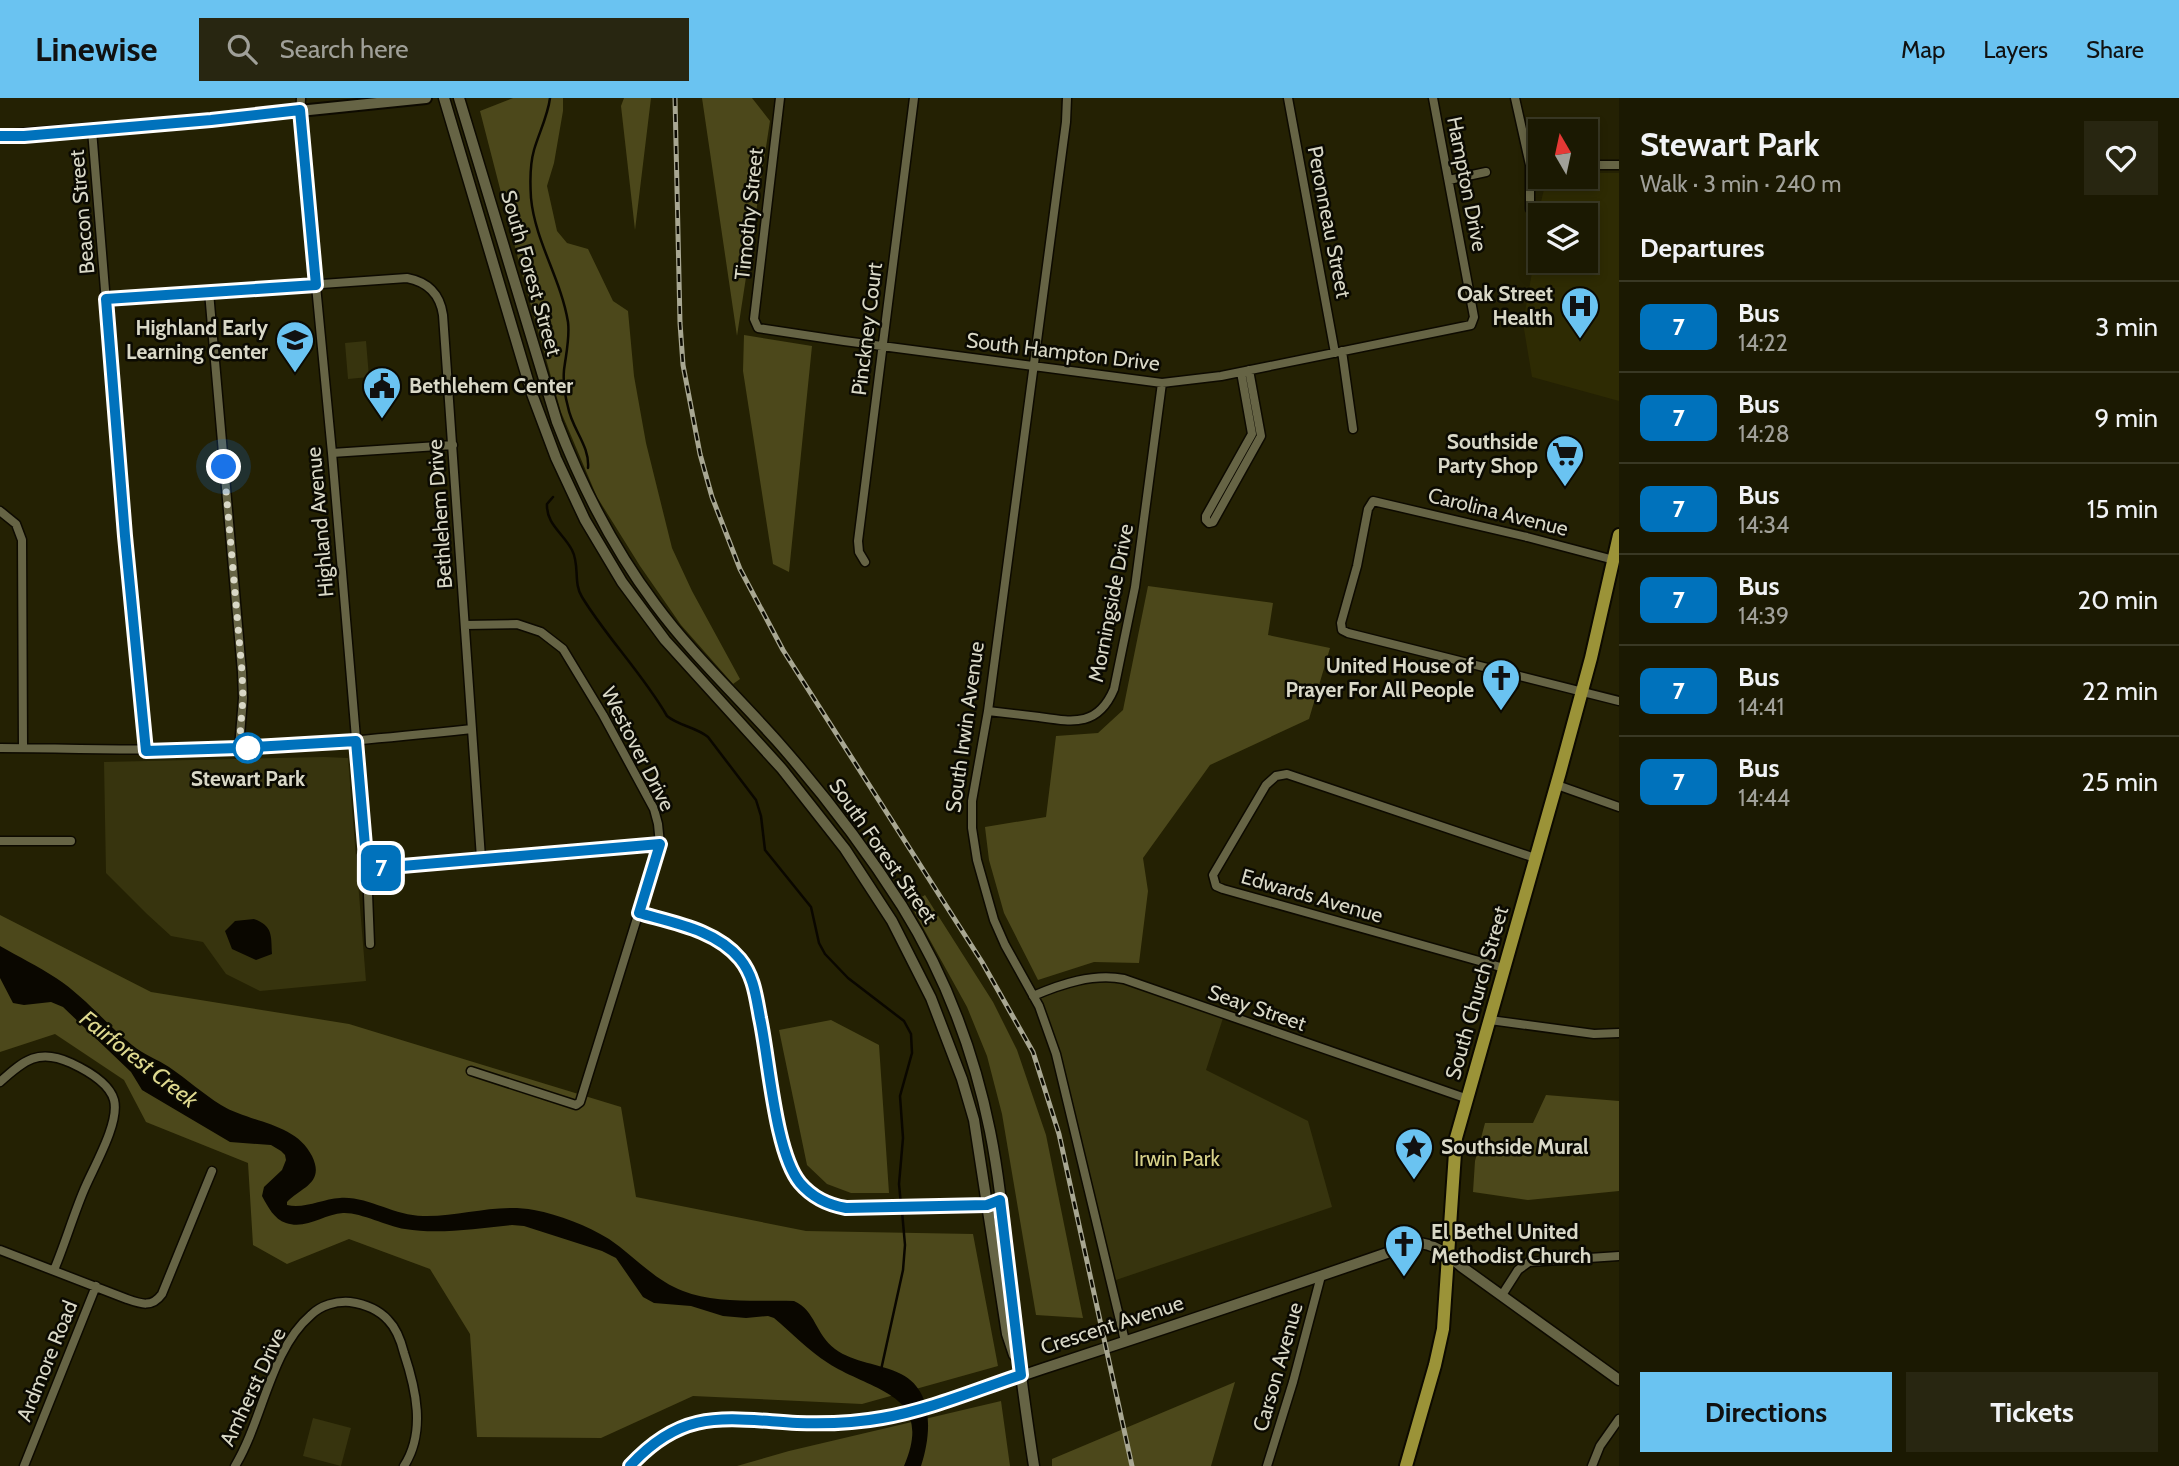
<!DOCTYPE html>
<html lang="en">
<head>
<meta charset="utf-8">
<style>
  body { margin:0; font-family:Cabin,sans-serif; background:#282611; color:#f1f3f6; height:100vh; display:flex; flex-direction:column; font-size:26px; white-space:nowrap }
  * { box-sizing:border-box; margin:0 }
  p { font-size:23px; color:#a0a099 }
  .icon { flex:none; width:38px; height:38px; fill:none; stroke:currentColor; stroke-width:2; stroke-linecap:round; stroke-linejoin:round }
  .map { position:relative; flex:1; overflow:hidden }
  .sheet { display:flex; flex-direction:column; background:#1b1902; width:560px }
  .sheet>* { flex:none }
  .badge { padding:0 14px; border-radius:10px; font-size:24px; line-height:46px }
  .needle { width:46px; rotate:351deg }
  .tools { position:absolute; left:1528px; top:21px; display:grid; gap:14px }
  .tools a { display:grid; place-items:center; width:70px; height:70px; border-radius:0px; background:#1b1902; box-shadow:0 4px 10px #0003,0 0 0 2px #393824; font-size:35px }
  .you { position:absolute; width:35px; height:35px; margin:-18px; border:5px solid #fff; border-radius:50%; background:#1a73e8; box-shadow:0 0 0 10px #1a73e833 }
  .map>.badge { position:absolute; translate:-50% -50%; box-shadow:0 0 0 4px #fff }
  h2 { padding:0 21px; font-size:26px; line-height:63px }
  .round { display:grid; place-items:center; flex:none; width:74px; height:74px; border-radius:0px; background:#282611 }
  .headline { display:flex; align-items:center; justify-content:space-between; height:119px; padding:0 21px }
  h1 { font-size:33px; font-weight:800; line-height:52px }
  .button { display:flex; gap:14px; margin-top:auto; padding:14px 21px }
  .button a { flex:1; height:80px; border-radius:0px; background:#6ac3f1; color:#111; font-size:28px; font-weight:800; line-height:80px; text-align:center }
  .button a+a { background:#282611; color:#f1f3f6 }
  ul { padding:0; list-style:none }
  li { display:flex; align-items:center; gap:21px; height:91px; padding:0 21px; border-top:2px solid #393824 }
  li div { flex:1 }
  li b { display:block; font-size:26px }
  li em { font-style:normal }
  li .badge { min-width:77px; font-weight:700; text-align:center }
  header { display:flex; align-items:center; gap:42px; box-sizing:border-box; height:98px; padding:0 35px; background:#6ac3f1; color:#111 }
  header strong { font-size:33px }
  nav { display:flex; gap:38px; margin-inline-start:auto; font-size:24px }
  .search { width:490px; height:63px; background:#282611; display:flex; align-items:center; gap:18px; box-sizing:border-box; padding:0 24px; border-radius:0px; color:#a0a099; font-size:26px }
  main { display:flex; flex:1; min-height:0 }
  .map>svg:first-child { display:block }
</style>
</head>
<body>
<header>
<strong>Linewise</strong>
<div class="search"><svg class="icon" aria-label="search" viewBox="0 0 24 24"><circle cx="10" cy="10" r="6"/><path d="M15 15l6 6"/></svg>Search here</div>
<nav><a>Map</a><a>Layers</a><a>Share</a></nav>
</header>
<main>
<div class="map">
<svg width="1619" height="1368" viewBox="0 0 1619 1368">
  <rect width="100%" height="100%" fill="#242103"/>
  <path fill="#2e2b03" fill-rule="evenodd" d="M1586,75H1619V303L1532,279L1523,225L1536,152L1538,116L1547,79H1586ZM1540,117H1586V163H1540Z"/>
  <path fill="#37340e" d="M366,243L369,279L348,281L345,245Z
    M324,659L348,660L366,883L260,893L226,876L203,844L171,838L147,816L106,775L104,664Z
    M1108,879L1224,917L1206,972L1308,1023L1332,1109L1110,1184L1065,989L1033,898Z
    M313,1320L351,1330L341,1368L303,1358Z"/>
  <path fill="#4c481b" d="M513,0H563V13L554,65L547,88L557,133L567,145L588,151L613,203L628,213L634,278L646,345L672,450L692,493L740,581L733,586L681,527L640,468L597,399L561,314L522,176L480,13Z
    M624,0H651L635,132L621,8Z
    M702,0H752L770,23L737,238Z
    M744,237L812,248L789,474L773,466L743,273Z
    M1148,488L1273,505L1268,537L1330,550L1309,621L1210,667L1143,760L1148,793L1139,865L1094,864L1038,882L1004,815L989,762L985,729L1046,719L1056,638L1098,635L1123,612Z
    M925,797L993,904L1017,952L1046,1037L1083,1220L1036,1217L1002,1016L987,958L967,909L910,806Z
    M0,817L151,894L349,926L621,1009L636,1099L806,1133L973,1136L998,1268L862,1306L693,1298L601,1340L477,1339L470,1236L430,1171L349,1141L287,1166L253,1147L248,1065L146,1024L124,982L55,936L0,954Z
    M831,922L879,947L889,1095H851L827,1086L807,1067L779,932Z
    M1546,997L1619,1003V1093L1528,1102L1473,1094L1475,1063L1485,1025H1533Z
    M1235,1284L1211,1368H1052V1361Z
    M1001,1303L1010,1368H737L789,1353Z"/>
  <path fill="#0a0700" d="M254,821C273,828 271,837 272,856L256,862L232,851L225,833L235,823Z
    M0,848C19,859 38,868 56,880C84,898 106,926 132,947C144,957 157,961 169,969C187,981 203,996 221,1007C250,1025 295,1024 312,1058C325,1085 302,1089 287,1104V1107C305,1111 322,1101 340,1100C368,1098 394,1118 423,1118C461,1119 496,1105 534,1112C560,1117 586,1127 609,1141C634,1158 654,1182 683,1193C715,1206 759,1202 794,1203C816,1213 815,1236 835,1251C854,1265 879,1265 901,1276C935,1293 931,1338 921,1368H904C935,1295 873,1294 828,1265C809,1253 792,1235 774,1220L768,1218L746,1220L723,1218L691,1208L654,1205L643,1199L616,1160L602,1153L524,1128L512,1127C477,1130 440,1137 405,1131C386,1128 360,1114 343,1115C324,1116 306,1132 286,1125C274,1121 268,1109 262,1098L264,1089L282,1072L286,1062L285,1057L281,1053L271,1047L230,1044L142,992L131,974L63,909L51,904L24,907L13,905L0,880Z"/>
  <g fill="none" stroke-linecap="round" stroke-linejoin="round">
    <path stroke="#0a0700" stroke-width="2.5" d="M550,0C548,17 539,35 534,52C530,66 530,85 531,100C535,143 561,181 568,224C570,240 566,256 564,272C563,284 565,298 568,309C572,331 590,348 588,370
      M553,399L547,406C546,426 563,435 572,452C580,467 573,485 582,499C607,540 642,575 667,618C679,628 696,629 708,639L756,702L761,718L765,752L811,809L819,845L825,856L848,880L904,923L911,936L912,955L900,998L903,1040L899,1086L901,1107
      M881,1272L903,1172L905,1147L902,1113"/>
    <defs>
      <path id="minor" d="M301,0L300,20L332,355L367,771L370,846
        M780,0L754,221L758,230L844,243L1162,285L1221,278L1471,227L1474,219L1433,0
        M1067,0L1066,24L988,613L972,703V730L977,762L994,822L1005,847L1039,908L1056,956L1125,1243
        M1288,0L1335,255
        M1515,0L1530,67V111
        M92,32L125,438L146,653
        M1586,67H1619
        M1449,82L1486,74
        M209,194L242,574L243,600L239,650
        M106,201L407,180C428,184 440,196 443,217L481,760
        M1342,253L1353,331
        M1241,274L1252,336L1206,418V422L1209,425L1213,424L1261,338L1249,272
        M332,355L453,347
        M0,413L16,426L22,442L23,650
        M1614,462L1527,439L1373,403L1368,411L1357,468L1341,525L1342,532L1348,535L1619,603
        M865,464L859,454L858,443L914,0
        M465,527L517,526L541,534L563,551L603,617L654,711L658,726L660,746L580,1004L576,1007L471,973
        M988,613C1005,615 1022,617 1039,619C1073,624 1098,629 1114,591L1135,489L1162,285
        M0,650C80,650 159,654 239,650C317,647 395,639 472,631
        M1557,687L1619,709
        M0,743H71
        M367,771L660,746
        M639,815C674,825 716,832 740,861C754,878 756,899 760,920C769,962 775,1054 800,1085C815,1102 834,1110 856,1111L987,1107L1001,1102
        M1504,870L1223,791L1216,788L1213,777L1266,687L1276,678L1287,676L1535,760
        M1033,898C1061,886 1093,875 1124,881L1468,1001
        M1490,922L1594,936L1619,935
        M0,984C24,962 39,950 71,965C86,972 109,984 114,1002C120,1025 93,1070 84,1092C73,1118 65,1146 54,1172
        M0,1152L127,1201C141,1206 152,1210 162,1196L212,1073
        M1502,1197L1518,1172L1529,1164L1619,1158
        M24,1368L96,1188
        M235,1368C263,1322 270,1252 311,1217C321,1207 336,1203 350,1204C364,1206 378,1211 388,1222C397,1231 401,1243 404,1255C416,1291 426,1334 404,1368
        M1267,1368L1293,1284L1321,1178
        M1592,1368L1600,1348L1619,1321"/>
      <path id="tertiary" d="M444,0L532,296L556,360L585,422L622,484L665,542L782,671L845,751L892,823L931,900L962,981L974,1022L1007,1236L1014,1257
        M459,0L557,324C582,389 613,450 655,506C691,555 736,597 777,643C822,694 865,750 902,808C945,877 974,954 990,1033C1001,1087 1005,1143 1011,1198C1018,1255 1025,1311 1034,1368
        M630,1368C681,1312 725,1319 794,1324C824,1327 855,1325 884,1320C938,1310 998,1285 1051,1268C1173,1228 1295,1187 1416,1145C1435,1145 1448,1157 1462,1169L1619,1282"/>
      <path id="secondary" d="M0,38L211,22L426,0"/>
      <path id="primary" d="M1406,1368L1435,1267L1443,1231L1456,1040L1560,674L1591,560L1619,437"/>
    </defs>
    <use href="#minor" stroke="#0d0a00" stroke-width="11"/>
    <use href="#tertiary" stroke="#0d0a00" stroke-width="13"/>
    <use href="#secondary" stroke="#0d0a00" stroke-width="14"/>
    <use href="#primary" stroke="#0d0a00" stroke-width="16"/>
    <use href="#minor" stroke="#666445" stroke-width="8"/>
    <use href="#tertiary" stroke="#666445" stroke-width="10"/>
    <use href="#secondary" stroke="#666445" stroke-width="10"/>
    <use href="#primary" stroke="#9b9338" stroke-width="12"/>
    <defs>
      <path id="rail" d="M675,0L680,225L683,267L700,356L712,399L740,471L783,552L982,864L1033,954L1059,1036L1132,1368"/>
    </defs>
    <use href="#rail" stroke="#a8a792" stroke-width="5"/>
    <use href="#rail" stroke="#0b0a02" stroke-width="2.5" stroke-dasharray="8" stroke-linecap="butt"/>
  </g>
  <g fill="none" stroke-linecap="round" stroke-linejoin="round">
    <defs>
      <path id="line" d="M0,38H24L211,22L300,12L316,187L106,201L125,438L146,653L239,650L356,643L367,771L660,746L639,815C674,825 716,832 740,861C754,878 756,899 760,920C769,961 775,1055 800,1085C812,1099 828,1107 846,1110L987,1107L1000,1102L1021,1277C976,1292 929,1312 882,1320C855,1325 825,1326 797,1325C726,1321 684,1309 630,1368"/>
    </defs>
    <use href="#line" stroke="#fff" stroke-width="16"/>
    <use href="#line" stroke="#0072bc" stroke-width="10"/>
    <path stroke="#d9d8c7" stroke-width="7" stroke-dasharray="0 12.6" d="M224,369L242,574L243,600L239,650H248"/>
  </g>
  <defs>
    <symbol id="hospital-pin" viewBox="-11 -11 22 30"><path d="M0 17L-7.5 6A9.5 9.5 0 1 1 7.5 6Z" fill="#6ac3f1" stroke="#0b0a02"/><path d="M-5-5h3v3.5h4V-5h3V5h-3V1.5h-4V5h-3Z" fill="#111"/></symbol>
    <symbol id="school-pin" viewBox="-11 -11 22 30"><path d="M0 17L-7.5 6A9.5 9.5 0 1 1 7.5 6Z" fill="#6ac3f1" stroke="#0b0a02"/><path d="M0-5L7-2L0 1L-7-2ZM-4 1L0 2.5L4 1V4Q0 6-4 4Z" fill="#111"/></symbol>
    <symbol id="civic-pin" viewBox="-11 -11 22 30"><path d="M0 17L-7.5 6A9.5 9.5 0 1 1 7.5 6Z" fill="#6ac3f1" stroke="#0b0a02"/><path d="M-.6-6.5H3V-4.5H.6V-3L4-1V1h2V6H-6V1h2V-1L-.6-3ZM-1.2 2.5V6h2.4V2.5Z" fill="#111"/></symbol>
    <symbol id="supermarket-pin" viewBox="-11 -11 22 30"><path d="M0 17L-7.5 6A9.5 9.5 0 1 1 7.5 6Z" fill="#6ac3f1" stroke="#0b0a02"/><path d="M-6-5.5h2.5l.6 2H6L4.5 2H-2.5L-4.4-4H-6ZM-1.5 3.2a1.3 1.3 0 1 0 .1 0ZM3 3.2a1.3 1.3 0 1 0 .1 0Z" fill="#111"/></symbol>
    <symbol id="church-pin" viewBox="-11 -11 22 30"><path d="M0 17L-7.5 6A9.5 9.5 0 1 1 7.5 6Z" fill="#6ac3f1" stroke="#0b0a02"/><path d="M-1.2-6h2.4v3.5h3.3v2.4h-3.3V6h-2.4V-.1h-3.3v-2.4h3.3Z" fill="#111"/></symbol>
    <symbol id="sight-pin" viewBox="-11 -11 22 30"><path d="M0 17L-7.5 6A9.5 9.5 0 1 1 7.5 6Z" fill="#6ac3f1" stroke="#0b0a02"/><path d="M0-6L1.8-2.2L6-1.7L2.9 1.2L3.7 5.4L0 3.3L-3.7 5.4L-2.9 1.2L-6-1.7L-1.8-2.2Z" fill="#111"/></symbol>
  </defs>
  <g fill-rule="evenodd">
    <use href="#hospital-pin" x="1558" y="186" width="44" height="60"/>
    <use href="#school-pin" x="273" y="220" width="44" height="60"/>
    <use href="#civic-pin" x="360" y="266" width="44" height="60"/>
    <use href="#supermarket-pin" x="1543" y="334" width="44" height="60"/>
    <use href="#church-pin" x="1479" y="558" width="44" height="60"/>
    <use href="#sight-pin" x="1392" y="1027" width="44" height="60"/>
    <use href="#church-pin" x="1382" y="1124" width="44" height="60"/>
  </g>
  <circle fill="#fff" stroke="#0072bc" stroke-width="3.5" cx="248" cy="650" r="14"/>
  <g text-anchor="middle" stroke-width="5" stroke-linejoin="round" paint-order="stroke">
    <g font-size="21" fill="#d9d8c7" stroke="#0b0a02">
      <text transform="translate(1467 86) rotate(79)" y="7">Hampton Drive</text>
      <text transform="translate(82 114) rotate(-95)" y="7">Beacon Street</text>
      <text transform="translate(749 116) rotate(-84)" y="7">Timothy Street</text>
      <text transform="translate(1329 124) rotate(79)" y="7">Peronneau Street</text>
      <text transform="translate(531 175) rotate(74)" y="7">South Forest Street</text>
      <text transform="translate(867 231) rotate(-83)" y="7">Pinckney Court</text>
      <text transform="translate(1063 254) rotate(7)" y="7">South Hampton Drive</text>
      <text transform="translate(1498 414) rotate(14)" y="7">Carolina Avenue</text>
      <text transform="translate(440 416) rotate(-94)" y="7">Bethlehem Drive</text>
      <text transform="translate(320 424) rotate(-95)" y="7">Highland Avenue</text>
      <text transform="translate(1111 505) rotate(-79)" y="7">Morningside Drive</text>
      <text transform="translate(965 629) rotate(-82)" y="7">South Irwin Avenue</text>
      <text transform="translate(638 651) rotate(63)" y="7">Westover Drive</text>
      <text transform="translate(883 753) rotate(55)" y="7">South Forest Street</text>
      <text transform="translate(1312 798) rotate(16)" y="7">Edwards Avenue</text>
      <text transform="translate(1477 895) rotate(-74)" y="7">South Church Street</text>
      <text transform="translate(1257 910) rotate(19)" y="7">Seay Street</text>
      <text transform="translate(1112 1227) rotate(-18)" y="7">Crescent Avenue</text>
      <text transform="translate(47 1263) rotate(-68)" y="7">Ardmore Road</text>
      <text transform="translate(1278 1269) rotate(-74)" y="7">Carson Avenue</text>
      <text transform="translate(253 1289) rotate(-65)" y="7">Amherst Drive</text>
    </g>
    <g font-size="21" font-weight="bold" fill="#d9d8c7" stroke="#0b0a02" text-anchor="end">
      <text x="1553" y="203">Oak Street<tspan x="1553" dy="24">Health</tspan></text>
      <text x="268" y="237">Highland Early<tspan x="268" dy="24">Learning Center</tspan></text>
      <text x="409" y="295" text-anchor="start">Bethlehem Center</text>
      <text x="1538" y="351">Southside<tspan x="1538" dy="24">Party Shop</tspan></text>
      <text x="1474" y="575">United House of<tspan x="1474" dy="24">Prayer For All People</tspan></text>
      <text x="1441" y="1056" text-anchor="start">Southside Mural</text>
      <text x="1431" y="1141" text-anchor="start">El Bethel United<tspan x="1431" dy="24">Methodist Church</tspan></text>
    </g>
    <g font-size="21" font-weight="bold" fill="#d9d8c7" stroke="#0b0a02">
      <text x="248" y="688">Stewart Park</text>
    </g>
    <g font-size="21" fill="#d8d289" stroke="#0b0a02">
      <text x="1177" y="1068">Irwin Park</text>
    </g>
    <g font-size="23" font-style="italic" fill="#dfd98f" stroke="#0b0a02">
      <text transform="translate(139 961) rotate(38)" y="8">Fairforest Creek</text>
    </g>
  </g>
</svg>
<div class="tools">
<a><svg class="needle" viewBox="-14 -14 28 28"><path d="M0-13l5 13h-10z" fill="#e53935"/><path d="M0 13l5-13h-10z" fill="#a0a099"/></svg></a>
<a><svg class="icon" aria-label="layers" viewBox="0 0 24 24"><path d="M12 4l9 5-9 5-9-5zM3 14l9 5 9-5"/></svg></a>
</div>
<div class="you" style="left:224px;top:369px"></div>
<b class="badge" style="left:381px;top:770px;background:#0072bc;color:#fff">7</b>
</div>
<section class="sheet">
<div class="headline"><div><h1>Stewart Park</h1><p>Walk · 3 min · 240 m</p></div><a class="round"><svg class="icon" aria-label="heart" viewBox="0 0 24 24"><path d="M12 20l-8-8c-3-5 5-10 8-4 3-6 11-1 8 4z"/></svg></a></div>
<h2>Departures</h2>
<ul>
<li><span class="badge" style="background:#0072bc;color:#fff">7</span><div><b>Bus</b><p>14:22</p></div><em>3 min</em></li>
<li><span class="badge" style="background:#0072bc;color:#fff">7</span><div><b>Bus</b><p>14:28</p></div><em>9 min</em></li>
<li><span class="badge" style="background:#0072bc;color:#fff">7</span><div><b>Bus</b><p>14:34</p></div><em>15 min</em></li>
<li><span class="badge" style="background:#0072bc;color:#fff">7</span><div><b>Bus</b><p>14:39</p></div><em>20 min</em></li>
<li><span class="badge" style="background:#0072bc;color:#fff">7</span><div><b>Bus</b><p>14:41</p></div><em>22 min</em></li>
<li><span class="badge" style="background:#0072bc;color:#fff">7</span><div><b>Bus</b><p>14:44</p></div><em>25 min</em></li>
</ul>
<div class="button"><a>Directions</a><a>Tickets</a></div>
</section>
</main>
</body>
</html>
